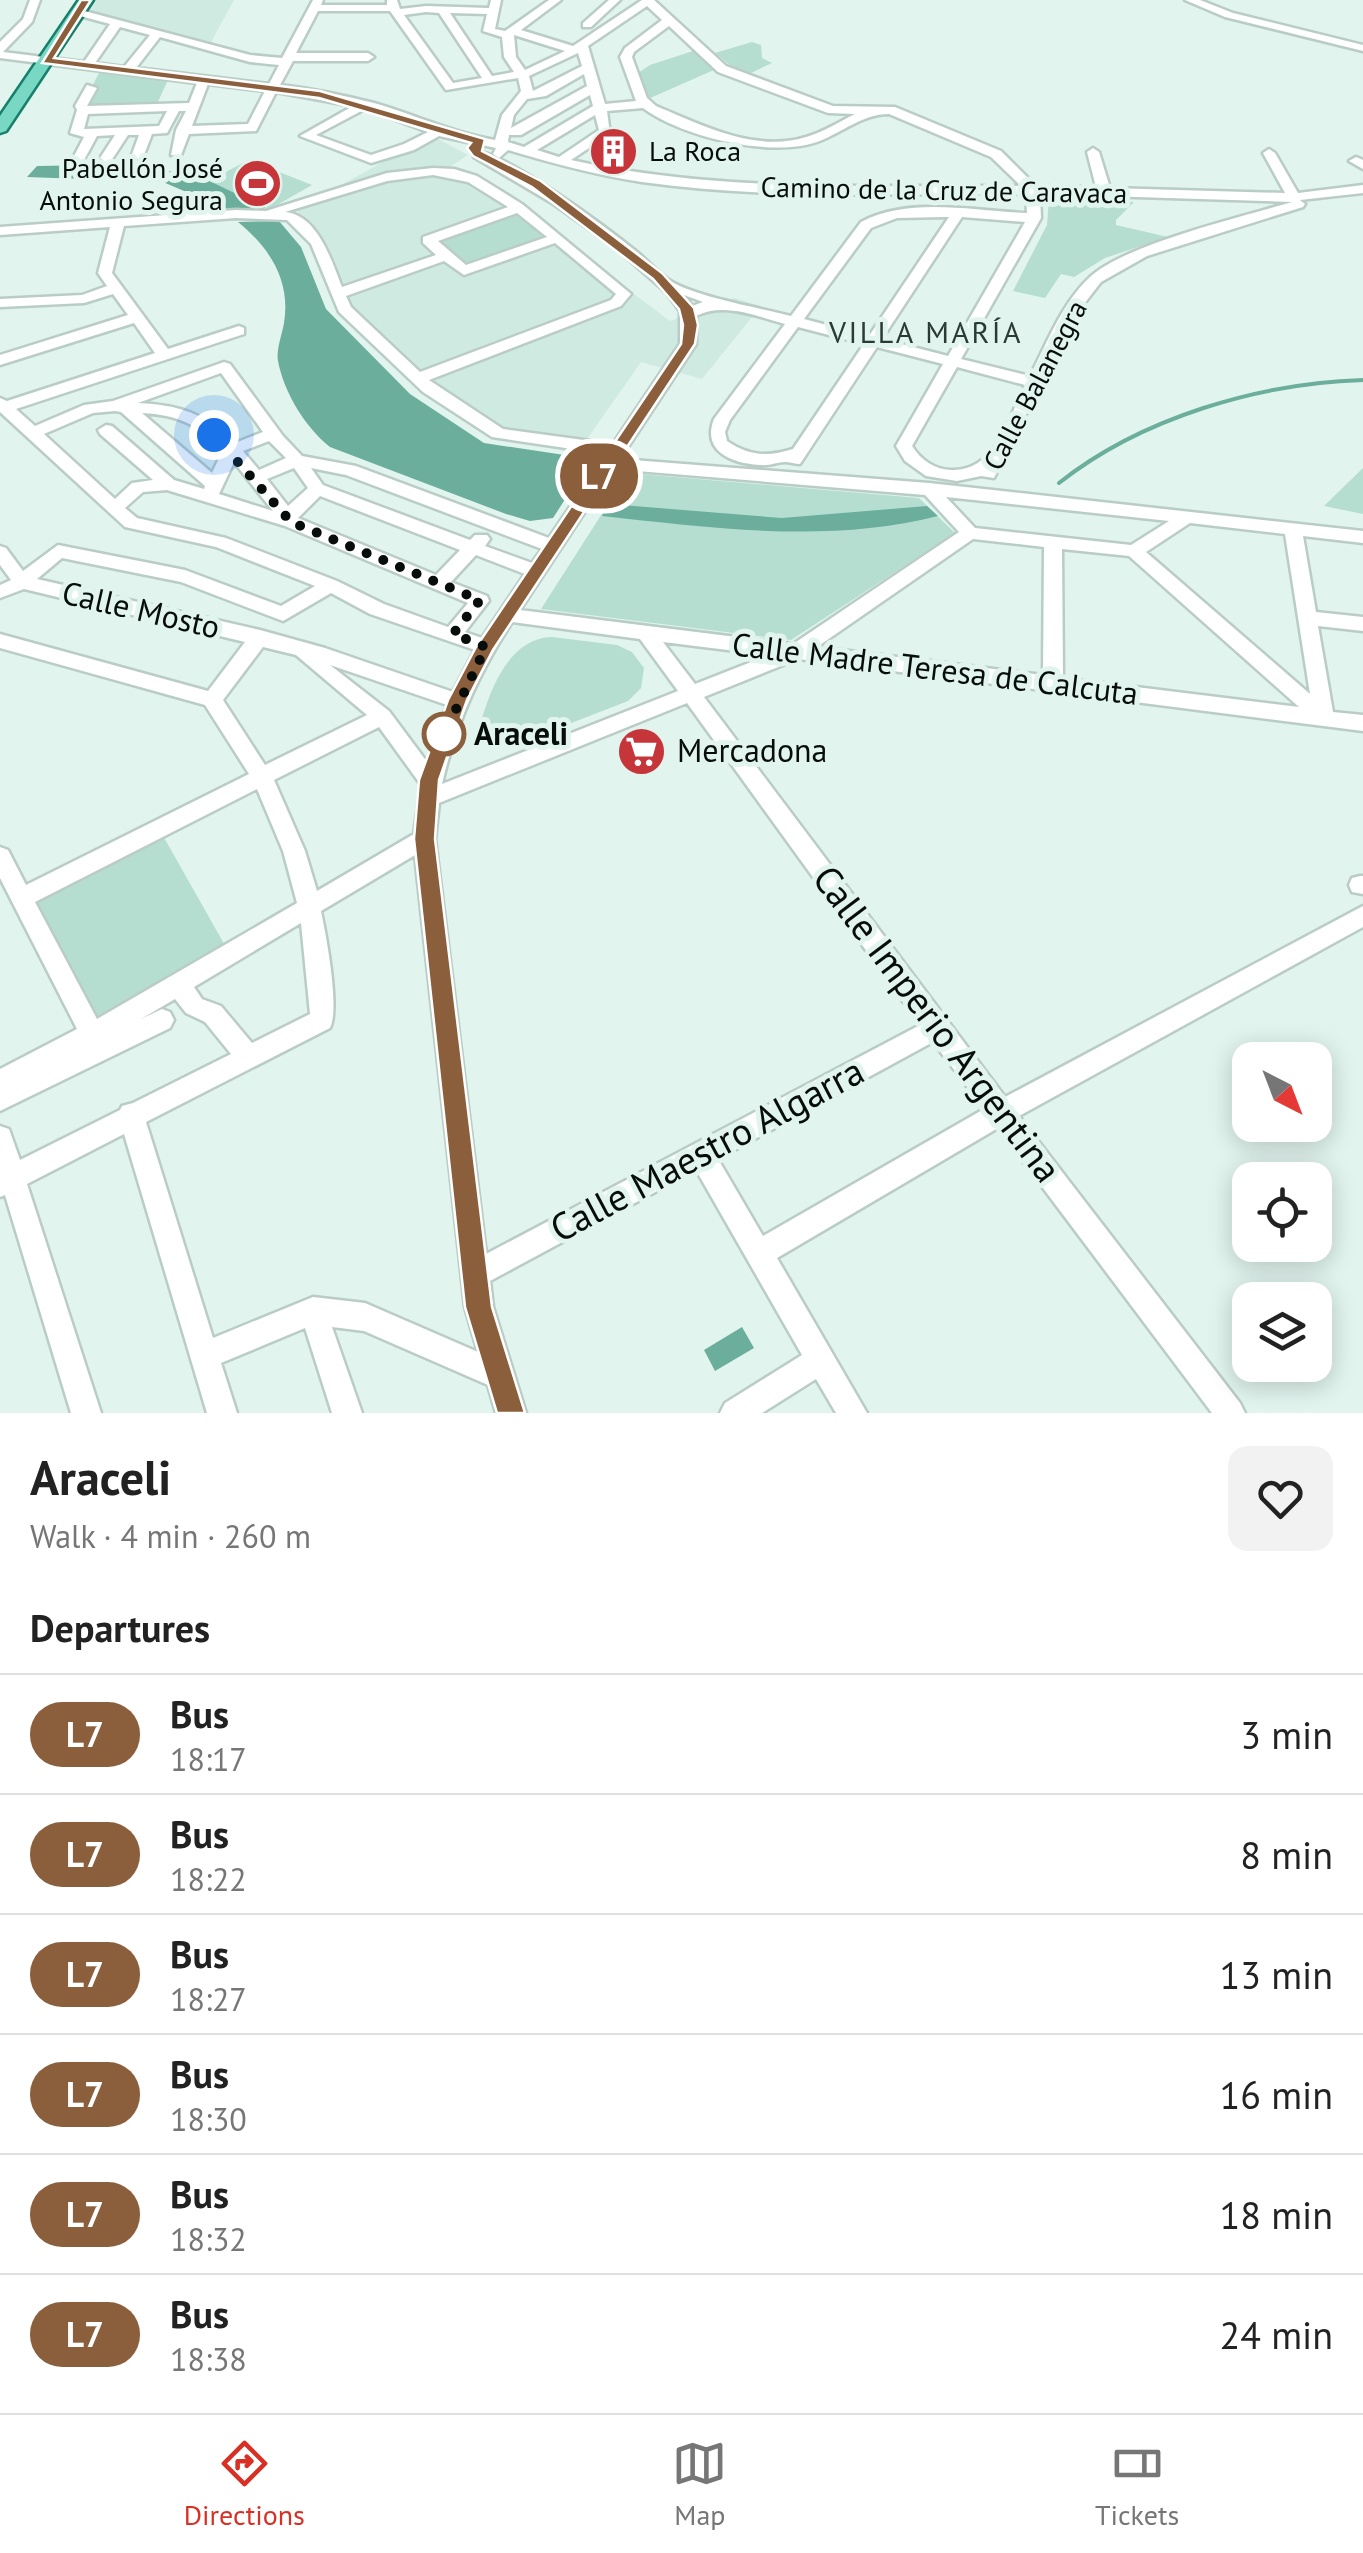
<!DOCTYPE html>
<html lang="en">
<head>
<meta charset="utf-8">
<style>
  body { margin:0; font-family:"PT Sans",sans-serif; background:#f2f2f2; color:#222; height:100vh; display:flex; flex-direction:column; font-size:38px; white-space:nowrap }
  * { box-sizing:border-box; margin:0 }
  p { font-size:32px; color:#767676 }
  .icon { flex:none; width:55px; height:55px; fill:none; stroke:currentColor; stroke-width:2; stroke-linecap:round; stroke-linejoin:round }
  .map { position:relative; height:1413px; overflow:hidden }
  .drawer { display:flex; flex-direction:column; background:#fff; flex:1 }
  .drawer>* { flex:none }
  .badge { padding:0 20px; border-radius:32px; font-size:35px; line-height:65px }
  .needle { width:65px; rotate:138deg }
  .buttons { position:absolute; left:1232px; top:1042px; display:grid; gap:20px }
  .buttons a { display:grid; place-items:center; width:100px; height:100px; border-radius:20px; background:#fff; box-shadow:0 5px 25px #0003; font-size:50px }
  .you { position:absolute; width:50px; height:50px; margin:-25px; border:8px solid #fff; border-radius:50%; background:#1a73e8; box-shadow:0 0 0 15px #1a73e833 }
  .map>.badge { position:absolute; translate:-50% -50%; box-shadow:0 0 0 5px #fff }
  h2 { padding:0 30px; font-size:38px; line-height:90px }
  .round { display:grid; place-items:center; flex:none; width:105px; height:105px; border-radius:20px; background:#f2f2f2 }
  .overview { display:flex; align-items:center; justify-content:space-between; height:170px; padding:0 30px }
  h1 { font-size:48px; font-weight:700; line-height:75px }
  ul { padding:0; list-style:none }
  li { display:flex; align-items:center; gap:30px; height:120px; padding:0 30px; border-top:2px solid #e0e0e0 }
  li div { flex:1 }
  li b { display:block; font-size:38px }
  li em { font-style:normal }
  li .badge { min-width:110px; font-weight:700; text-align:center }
  .menu { display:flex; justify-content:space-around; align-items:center; height:140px; border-top:2px solid #e0e0e0; background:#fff; font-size:28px; color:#767676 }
  .menu a { display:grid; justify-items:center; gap:5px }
  .menu .on { color:#d93025 }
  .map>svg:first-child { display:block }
</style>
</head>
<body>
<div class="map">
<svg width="1363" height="1413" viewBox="0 0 1363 1413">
  <rect width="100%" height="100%" fill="#e1f4ee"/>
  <path fill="#cfeae1" d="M97,0H234L211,42L89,12Z
    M438,139L468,155L451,166L522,206L429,241L462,273L558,237L670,321L734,298L761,306L702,379L641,362L585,442L504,429L416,371L347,304L321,239L296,210L399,153Z"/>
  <path fill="#b5ded1" d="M752,42L761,45L762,58L772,63L749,74L731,66L715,53Z
    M693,51L716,69L648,99L638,73L650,65Z
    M100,71L168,80L156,106H82Z
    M249,160L312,185L270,209L204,183Z
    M1049,198L1134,202L1116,220V225L1168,237L1105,258L1074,277L1061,274L1045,298L1013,291L1047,225Z
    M513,213L546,238L469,266L437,239Z
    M1363,468V514L1324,506Z
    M628,473L919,498L955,533L791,640L541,609Z
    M552,637L617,645L632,652L644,668L641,688L628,701L512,746H494L479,729C489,692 508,638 552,637Z
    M162,834L227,949L100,1020L91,1016L31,901Z"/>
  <path fill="#6bae9b" d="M99,165L165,170L201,177L266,208L233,212L163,182L27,177L37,166Z
    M279,221L301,247L326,309L410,394L484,443L591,459L553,518L530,521L506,514L330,447C306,428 284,393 278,361C276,350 282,335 284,323C291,281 270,248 238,222Z
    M609,504L782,518L927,506L938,516C828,544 713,528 602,516Z
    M742,1327L754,1348L715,1371L704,1350Z"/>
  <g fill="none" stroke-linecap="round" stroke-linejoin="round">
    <path stroke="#6bae9b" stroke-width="4" d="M1059,483C1141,418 1259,383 1363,380"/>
    <defs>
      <path id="minor" d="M30,0H40L32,22L3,52L84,62L110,24L73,14L71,12L77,9L250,55L282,58L313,0H323L321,5H387V0H397L400,9L426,6L489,8L491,0H501L495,29L505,31L549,0H561L521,30L573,46L642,0H654L726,66L833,106L895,107L1001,151L1036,186L1096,187L1087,152L1093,148L1099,152L1110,188L1285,193L1263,153L1269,149L1275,153L1298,193L1363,185V193L1300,200L1305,204L1303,207L1147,256L1101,282L1077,313L994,478L981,476L957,481L926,476L905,461L896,446L943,364L877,347L800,464C795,464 790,462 785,462C778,462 769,466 761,465C733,464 701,452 714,419L785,324C756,316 724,302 696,316V344L620,459L929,483L1363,531V543L1303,536L1316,612L1363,617V631L1318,626L1333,712L1363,715V731L798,659L704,697L1005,1097L1363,906V927L1019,1116L1240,1403L1245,1413H1212L998,1128L777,1258L867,1413H836L816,1379L762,1413H720L725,1403L802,1355L696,1170L490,1281L493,1307L526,1413H496L488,1385L364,1331L332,1327L362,1413H332L305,1328L221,1363L237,1413H207L124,1134L27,1184L101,1413H71L5,1195L0,1197V1126L9,1129L20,1160L120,1110L122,1106L133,1103L231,1054L205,1022L186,1013L175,999L141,1019L162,1009L170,1012L174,1020L170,1028L0,1111V1069L77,1029L0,878V847L8,850L26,885L249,774L205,705L0,648V634L208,691L245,642L24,589L0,598V585L11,580L0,565V546L6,548L23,571L58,545L185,570L281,606L315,586L216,547L125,527L0,412V398L7,401L155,353L134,323L0,365V355L128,315L113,294L84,303L0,307V299L82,295L107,286L98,273L110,227L0,235V227L236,210L266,211L387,173L433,168L454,169L477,176L522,204L631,294L621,306L429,380L503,429L613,444L680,344V311L666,292L617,249L552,203L474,157V151C503,150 610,230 637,252C648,261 660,275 672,282C698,297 760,308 791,316L861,222C909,196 975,211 1027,213L1026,194C898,193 769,200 642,182C596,175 551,163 508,150L499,158L493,154L496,148L439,136L414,150L371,163L300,136L353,106L276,92L256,131L189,134L181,155H171L176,130L186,111H179L167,133L152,134L142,160L131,157L139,135H128L111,161L106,162L100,158L115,135L97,136L84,160L78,164L72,160L84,137L70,133L77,110L75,106L87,85L97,88L87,106L189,103L197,83L0,58V42L23,19ZM647,6L662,20L625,48L620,57L636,101L605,104L588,46ZM318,11H390L446,90L518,78L521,91L502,115L495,140C452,133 416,115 374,103C343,95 312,89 280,85L293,61H368L374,57L368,53H296ZM426,12L439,13L482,78L453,83L404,15ZM450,13L487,14L483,31L502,37L504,57L514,72L492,76ZM669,26L718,72L828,113L855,114C839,122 823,132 806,137C755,153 702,125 656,106L647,98L632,57L634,52ZM120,27L150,35L124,67L95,63ZM514,35L565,51L525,70L516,57ZM160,37L250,62L279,65L269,84L136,68ZM578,53L582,66L533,91L529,76ZM584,74L587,86L511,128L514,115L527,99L546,96ZM208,84L265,91L248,124L192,126ZM590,95L593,106L524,147L508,142L509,135H521ZM643,108C682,137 770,158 817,142C842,133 862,114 889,114L991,157L1021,186C870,185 720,193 571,160L610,134L607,111ZM365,109L369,110L428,132L404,144L371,155L316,135ZM167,111L159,126L84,129L88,114ZM595,115L599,130L559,157L537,150ZM433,175L468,182L508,207L423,237V243L436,255L342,287C332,262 318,215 285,212L387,181ZM1040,194L1292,202C1241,217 1126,244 1090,277C1062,303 1047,343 1030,376L961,359L1041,218ZM517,213L547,237L466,265L438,241ZM946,217H949L869,336L804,319L871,228L897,218ZM962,217L1025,222L948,356L882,339ZM236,218L287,220L311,244L339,312L423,392L492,437L606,454L549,538L356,466L302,456L283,436L230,364L224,362L113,401L84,405L35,426L16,409L244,334V328L239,326L168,349L112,273L124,226ZM555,243L616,294L611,300L420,372L351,307L346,296L444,261L464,275ZM684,295L703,302L692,306ZM798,327L864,344L793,449C768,457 749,456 727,441L725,432L730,420ZM957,367L1025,385C1009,417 996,471 952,470C935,470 921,460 912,446ZM221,373L263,432L235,443C205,413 179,405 138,403ZM115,411L121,412L205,486L204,489L174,480L112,426L106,425L98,430L100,434L153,480L132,483L115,499L44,434L93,413ZM142,413C178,415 197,424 223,450L212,473ZM269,441L286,458L259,470L243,451ZM234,462L273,511L219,494ZM294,468L308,488L288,506L267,479ZM311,468L346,475L542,549L532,563L485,546L490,539L487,535H475L470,540L323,485ZM613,469L925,495L959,532L793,644L520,610ZM167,490L285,526L468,603L448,627L384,604L337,581L226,538L137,518L125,508L143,492ZM320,496L460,550L436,575L298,518ZM946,497L1169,521L1131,545L975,528ZM1190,523L1285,534L1310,694L1146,552ZM973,539L1044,547L1043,675L817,647ZM1062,549L1129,556L1299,707L1063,678ZM476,555L525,574L482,638L465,632L489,601L487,596L451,582ZM62,558L181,582L283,621L331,593L370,614L475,650L453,692L325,648L260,630L37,579ZM512,622L640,639L678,691L442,784C455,726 479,672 512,622ZM663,642L769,655L695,684ZM263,647L296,655L367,715L265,765L223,700ZM330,665L447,705L427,762L389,711ZM687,703L920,1025L486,1254L435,839L439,803ZM379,727L421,785L414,834L317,891L305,851L274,780ZM257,789L283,851L297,903L97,1019L35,902ZM415,855L465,1307L478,1352L365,1303L313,1297L213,1338L146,1122L330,1028C340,1008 326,935 321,911ZM301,923L310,1014L252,1043L221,1006L202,999L194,987ZM933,1042L984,1109L763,1236L718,1159Z
        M609,0H620L591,27H583V23Z
        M1185,0H1200L1233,13L1363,45V51L1225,17Z
        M1356,157L1363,160V169L1349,161Z
        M1360,876H1363V894L1352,892L1349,885L1352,878Z"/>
      <path id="major" d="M79,0H93L6,131L0,133V116Z"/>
    </defs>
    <use href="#minor" stroke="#baccc6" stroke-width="5"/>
    <use href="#major" stroke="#17806a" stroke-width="5"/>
    <use href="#minor" fill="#fff" fill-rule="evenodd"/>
    <use href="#major" fill="#79d8c4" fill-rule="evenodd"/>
  </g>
  <path fill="#8b5e3c" stroke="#fff" stroke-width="2.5" d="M81,0H91L54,58L320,91L485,139L482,151L541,181L662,273L694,308L698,325L695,344L493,650L467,700L439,780L435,839L492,1307L525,1413H497L465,1307L414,839L419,780L448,700L476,647L681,344L683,325L679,309L653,279L532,187L473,156L467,148L471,143L319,98L42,63Z"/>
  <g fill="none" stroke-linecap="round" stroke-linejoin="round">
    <path stroke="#070d0b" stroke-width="10" stroke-dasharray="0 18" d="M214,435L291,522L480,600L453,634L486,647L444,734"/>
  </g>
  <defs>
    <symbol id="building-disc" viewBox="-11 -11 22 22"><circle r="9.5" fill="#c5353a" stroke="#e1f4ee"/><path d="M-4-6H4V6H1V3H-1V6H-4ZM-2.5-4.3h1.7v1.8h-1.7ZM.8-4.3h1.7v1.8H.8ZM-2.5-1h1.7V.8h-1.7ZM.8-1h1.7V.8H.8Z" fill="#fff"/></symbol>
    <symbol id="stadium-disc" viewBox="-11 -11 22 22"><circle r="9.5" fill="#c5353a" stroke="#e1f4ee"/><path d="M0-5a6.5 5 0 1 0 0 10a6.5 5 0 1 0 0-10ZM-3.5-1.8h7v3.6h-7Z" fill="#fff"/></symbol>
    <symbol id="supermarket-disc" viewBox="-11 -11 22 22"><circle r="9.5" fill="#c5353a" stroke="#e1f4ee"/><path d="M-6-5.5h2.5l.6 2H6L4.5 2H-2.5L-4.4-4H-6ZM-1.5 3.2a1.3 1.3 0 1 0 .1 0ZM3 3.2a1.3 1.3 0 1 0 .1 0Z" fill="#fff"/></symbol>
  </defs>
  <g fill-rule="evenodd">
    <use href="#building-disc" x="586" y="124" width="55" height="55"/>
    <use href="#stadium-disc" x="230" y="156" width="55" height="55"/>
    <use href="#supermarket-disc" x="614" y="724" width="55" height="55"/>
  </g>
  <circle fill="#fff" stroke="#8b5e3c" stroke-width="5" cx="444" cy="734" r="20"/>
  <g text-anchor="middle" stroke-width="10" stroke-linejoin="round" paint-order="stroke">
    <g font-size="28" fill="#070d0b" stroke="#e1f4ee" text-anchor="start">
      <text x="649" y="161">La Roca</text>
      <text x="223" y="178" text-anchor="end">Pabellón José<tspan x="223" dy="32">Antonio Segura</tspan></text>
    </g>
    <g font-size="28" fill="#070d0b" stroke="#e1f4ee">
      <text transform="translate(944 190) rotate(1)" y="10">Camino de la Cruz de Caravaca</text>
      <text transform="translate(1035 385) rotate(-62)" y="10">Calle Balanegra</text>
    </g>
    <g font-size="30" letter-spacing="2.5" fill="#2b3a35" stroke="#e1f4ee">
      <text x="926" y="343">VILLA MARÍA</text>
    </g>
    <g font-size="32" fill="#070d0b" stroke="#e1f4ee">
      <text transform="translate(141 610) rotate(13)" y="11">Calle Mosto</text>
      <text transform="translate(935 669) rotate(7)" y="11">Calle Madre Teresa de Calcuta</text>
    </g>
    <g font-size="32" font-weight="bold" fill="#070d0b" stroke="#e1f4ee" text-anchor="start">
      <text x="474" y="745">Araceli</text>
    </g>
    <g font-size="32" fill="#070d0b" stroke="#e1f4ee" text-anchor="start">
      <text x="677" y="762">Mercadona</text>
    </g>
    <g font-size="38" fill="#070d0b" stroke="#e1f4ee">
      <text transform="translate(937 1024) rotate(53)" y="13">Calle Imperio Argentina</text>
      <text transform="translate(707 1150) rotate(-28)" y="13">Calle Maestro Algarra</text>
    </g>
  </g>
</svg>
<div class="buttons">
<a><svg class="needle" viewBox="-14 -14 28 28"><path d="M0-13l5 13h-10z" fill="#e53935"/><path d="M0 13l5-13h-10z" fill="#767676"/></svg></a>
<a><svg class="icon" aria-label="locate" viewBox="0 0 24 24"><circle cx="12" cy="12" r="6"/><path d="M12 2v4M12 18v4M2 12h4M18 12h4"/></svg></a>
<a><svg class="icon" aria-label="layers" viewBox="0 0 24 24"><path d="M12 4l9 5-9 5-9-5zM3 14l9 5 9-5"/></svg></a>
</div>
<div class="you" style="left:214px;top:435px"></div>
<b class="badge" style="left:599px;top:476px;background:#8b5e3c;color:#fff">L7</b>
</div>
<section class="drawer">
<div class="overview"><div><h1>Araceli</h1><p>Walk · 4 min · 260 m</p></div><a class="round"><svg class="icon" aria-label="heart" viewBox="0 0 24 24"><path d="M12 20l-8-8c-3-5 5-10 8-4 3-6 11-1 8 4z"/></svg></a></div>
<h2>Departures</h2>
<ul>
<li><span class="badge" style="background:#8b5e3c;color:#fff">L7</span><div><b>Bus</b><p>18:17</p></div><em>3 min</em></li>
<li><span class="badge" style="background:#8b5e3c;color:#fff">L7</span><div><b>Bus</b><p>18:22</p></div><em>8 min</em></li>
<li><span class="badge" style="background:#8b5e3c;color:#fff">L7</span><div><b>Bus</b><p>18:27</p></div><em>13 min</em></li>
<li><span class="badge" style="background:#8b5e3c;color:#fff">L7</span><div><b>Bus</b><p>18:30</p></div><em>16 min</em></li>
<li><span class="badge" style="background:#8b5e3c;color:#fff">L7</span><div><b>Bus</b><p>18:32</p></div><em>18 min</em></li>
<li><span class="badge" style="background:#8b5e3c;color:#fff">L7</span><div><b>Bus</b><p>18:38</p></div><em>24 min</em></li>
</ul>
</section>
<nav class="menu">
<a class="on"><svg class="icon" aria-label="directions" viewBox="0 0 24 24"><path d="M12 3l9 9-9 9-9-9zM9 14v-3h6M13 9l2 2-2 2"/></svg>Directions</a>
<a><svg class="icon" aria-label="map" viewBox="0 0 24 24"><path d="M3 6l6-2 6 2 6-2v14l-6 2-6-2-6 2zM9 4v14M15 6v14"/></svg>Map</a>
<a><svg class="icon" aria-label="tickets" viewBox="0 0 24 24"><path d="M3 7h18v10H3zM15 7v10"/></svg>Tickets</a>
</nav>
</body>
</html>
